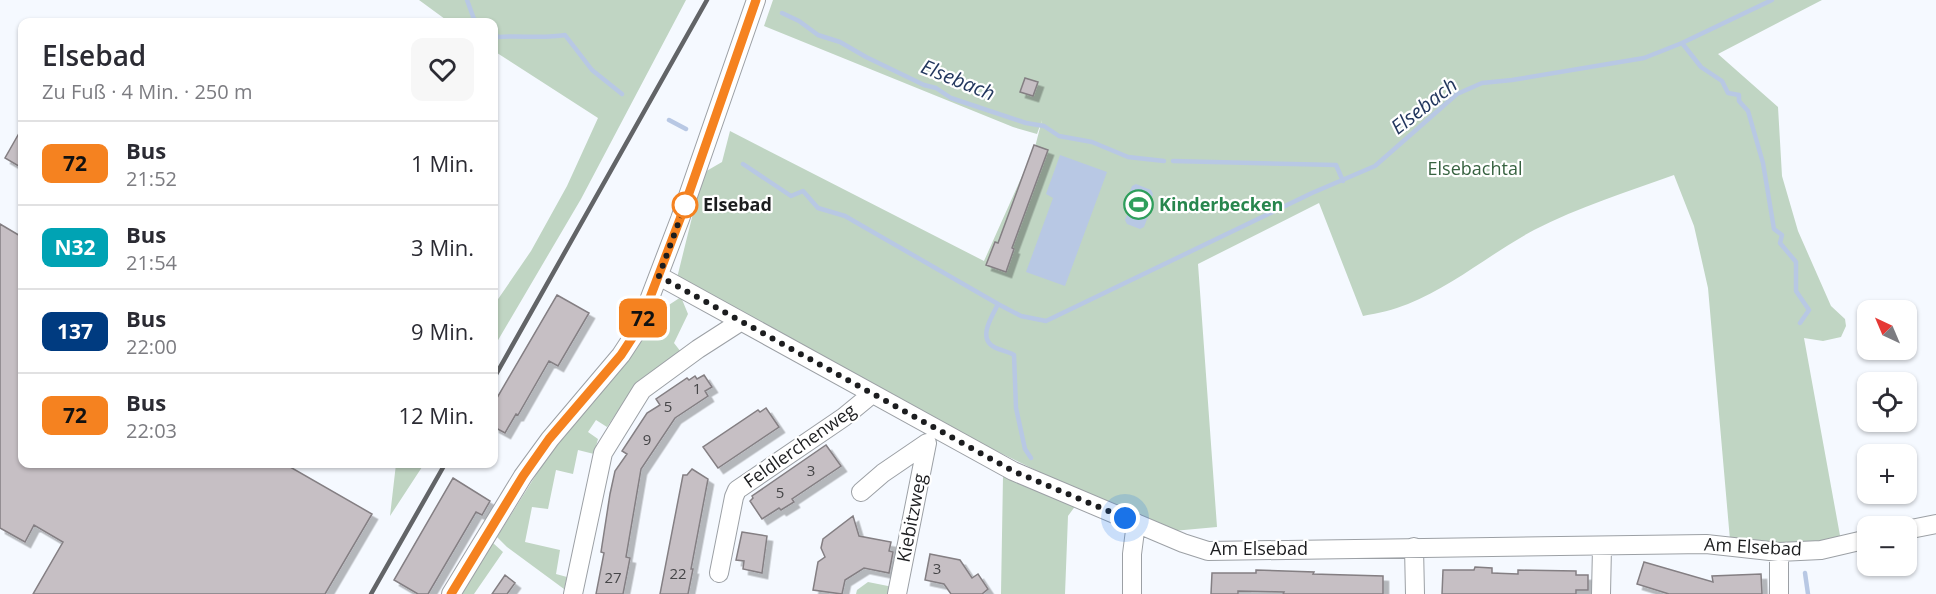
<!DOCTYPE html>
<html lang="de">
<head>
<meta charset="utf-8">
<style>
  body { margin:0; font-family:"Open Sans",sans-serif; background:#f7f7f7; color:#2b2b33; height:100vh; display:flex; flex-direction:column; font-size:22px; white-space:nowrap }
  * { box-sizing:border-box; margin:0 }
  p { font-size:20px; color:#7c7c81 }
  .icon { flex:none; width:33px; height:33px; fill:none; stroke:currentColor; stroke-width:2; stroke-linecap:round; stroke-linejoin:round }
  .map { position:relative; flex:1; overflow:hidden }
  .sheet { position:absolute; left:18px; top:18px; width:480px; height:450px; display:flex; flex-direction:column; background:#fff; border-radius:12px; box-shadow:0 2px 4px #0004 }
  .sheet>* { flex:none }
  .badge { padding:0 12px; border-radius:9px; font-size:21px; line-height:39px }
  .needle { width:39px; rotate:316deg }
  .tools { position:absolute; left:1857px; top:300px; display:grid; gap:12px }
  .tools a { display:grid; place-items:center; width:60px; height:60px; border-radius:12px; background:#fff; box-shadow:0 2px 4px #0004; font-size:30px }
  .you { position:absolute; width:30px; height:30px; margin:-15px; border:4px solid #fff; border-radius:50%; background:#1a73e8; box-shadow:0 0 0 9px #1a73e833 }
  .map>.badge { position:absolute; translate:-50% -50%; box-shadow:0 0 0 3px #fff }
  .round { display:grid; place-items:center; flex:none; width:63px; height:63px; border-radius:12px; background:#f7f7f7 }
  .head { display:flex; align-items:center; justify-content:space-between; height:102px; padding:0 24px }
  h1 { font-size:28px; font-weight:600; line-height:45px }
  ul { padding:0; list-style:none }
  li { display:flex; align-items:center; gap:18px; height:84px; padding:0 24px; border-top:2px solid #e1e1e2 }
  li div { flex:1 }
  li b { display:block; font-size:22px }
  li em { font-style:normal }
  li .badge { min-width:66px; font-weight:700; text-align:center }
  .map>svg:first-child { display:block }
</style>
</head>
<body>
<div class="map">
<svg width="1936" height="594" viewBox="0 0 1936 594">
  <defs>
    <filter id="shadow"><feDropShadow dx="5.5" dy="5.5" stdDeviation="0" flood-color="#0004"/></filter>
  </defs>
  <rect width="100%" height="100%" fill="#f5f9ff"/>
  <path fill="#c0d5c3" d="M419,0H686L581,199L494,347V305L531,251L567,186L598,118L494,51V22H449Z
    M773,0H1822L1718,54L1778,107L1782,176L1798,231L1831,306L1845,319L1846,326L1841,337L1823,341L1804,338L1841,541L1799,548L1730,540L1708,288L1694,226L1674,175C1627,192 1579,207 1534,230C1491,253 1453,286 1408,304C1393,310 1379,313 1363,316L1319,203L1198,264L1217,527L1162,532L876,392L676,282L703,173L722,162L730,131L984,261L1035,147L1042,120L1037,134L1013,127L764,26Z
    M681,297L688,314L674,343L681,352L637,383L607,427L596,420L588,432L598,439L594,454L578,450L573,474L556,470L548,509L532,507L525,542L560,550L556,574L567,577L564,589L507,547L497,537L551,451L625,363L655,314Z
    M396,464H424L390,516Z
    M1003,476L1076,505L1068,516L1065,594H1001Z
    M493,543L503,552L474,594H459Z
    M868,582L893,587L892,594H856L857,590Z"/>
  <path fill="#b8c8e4" d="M1060,155L1107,172L1065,286L1026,272L1053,198L1046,194Z
    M1136,184L1151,190L1153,194L1147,210L1149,214L1144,227L1140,229L1127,224L1125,220L1130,208L1126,201L1132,186Z"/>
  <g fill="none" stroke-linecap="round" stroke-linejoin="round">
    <path stroke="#b8c8e4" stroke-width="4.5" d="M467,0L474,19L479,22
      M782,13L799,21L818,35L840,42L866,57L924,85L936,88L951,98L1026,123L1044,126L1059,136L1092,142L1128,157L1164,161
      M494,33L498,37C520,35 543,39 565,35L592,70L622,94
      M1682,43L1701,67L1722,81L1728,93L1739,95V101L1748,111L1763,163L1774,229L1782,235L1780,243L1796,262V291L1809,310L1800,323
      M669,120L686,129
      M1173,161L1336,165L1343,181
      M743,164L791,196L803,191L818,208L845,216L998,304L1021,316L1046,321L1312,193L1375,166L1457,94L1482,83L1512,80L1644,58L1682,43L1772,0
      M998,304C993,315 979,335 991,345C997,350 1007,351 1014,355L1016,408L1025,449L1031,458
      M1805,573L1808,594"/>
  </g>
  <path fill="#c6bfc4" stroke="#847f83" stroke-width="1.5" filter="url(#shadow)" d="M1025,78L1038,82L1033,96L1020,92Z
    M22,128V168L5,158Z
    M1034,145L1048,150L1012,248L1014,249L1006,272L986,265L995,242L998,243Z
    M0,224L22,237V464H285L372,514L325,594H33L63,542L34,525L25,542L0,528Z
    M557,295L589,313L558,366L549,361L518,415L516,414L505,433L494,427V403Z
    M704,375L712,387L705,391L708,396L675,418L641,469L626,557L630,558L623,594H596L604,553L601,552L610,494L615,471L627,454L622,451L647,413L660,405L656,399L687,378L689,380L695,376L697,379Z
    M766,408L779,427L718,468L703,447L758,410L760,412Z
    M826,445L841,466L792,499L794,502L781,510L779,508L762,519L750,501L753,498L752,496Z
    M692,469L708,479L691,569H693L688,594H660L683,475H687Z
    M453,478L490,501L482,515L476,512L428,594H418L394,580Z
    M853,516L859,536L891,542L889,551L893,552L889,573L864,568L845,580L842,594L813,590L818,562L825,557L821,548L823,539Z
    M742,532L767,536L762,573L743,569L744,561L736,560Z
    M930,554L960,560L972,578L978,574L988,589L982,594H951L944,584L925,580Z
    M1644,562L1713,582L1712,576L1761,574L1762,594H1669L1637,584Z
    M1475,567L1492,568V573L1518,574V570L1576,571V575H1588V590H1576V594H1442L1443,570H1474Z
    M1256,570L1314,572L1313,574L1383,576V594H1283L1284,592L1238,591V594H1211L1212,573H1256Z
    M505,575L515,583L507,594H492Z"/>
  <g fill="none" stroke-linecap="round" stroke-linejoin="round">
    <defs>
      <path id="minor" d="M659,276L1013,471L1183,543L1208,551L1706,544L1779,552L1821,550L1868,539
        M861,492L883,473L927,443L897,594
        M1906,530L1936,524
        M1414,547L1415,594
        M1779,552V594
        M719,573L734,497L737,490L844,417L872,394
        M451,594L523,476L550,439L621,355L638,329L680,219L756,0
        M573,594L603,453L642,390L698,349L740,322
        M1132,594V554L1136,523
        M1601,594L1602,547"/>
    </defs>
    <use href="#minor" stroke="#9ca0a5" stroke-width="20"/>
    <use href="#minor" stroke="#fff" stroke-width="18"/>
    <path stroke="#626467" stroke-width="4.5" d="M494,378L707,0
      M371,594L445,464"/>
  </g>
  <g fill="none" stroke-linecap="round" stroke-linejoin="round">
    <defs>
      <path id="line" d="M451,594L523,476L549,439L621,355L638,329L680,219L756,0"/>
    </defs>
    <use href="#line" stroke="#fff" stroke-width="14"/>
    <use href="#line" stroke="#f58220" stroke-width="9"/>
    <path stroke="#1c1d1f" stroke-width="6" stroke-dasharray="0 10.8" d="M685,205L659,276L1013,471L1125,518"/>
  </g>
  <defs>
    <symbol id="stadium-ring" viewBox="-11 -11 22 22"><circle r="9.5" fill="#fff" stroke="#2e9e5b" stroke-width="1.5"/><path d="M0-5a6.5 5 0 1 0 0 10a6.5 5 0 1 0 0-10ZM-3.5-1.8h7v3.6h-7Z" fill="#2e9e5b"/></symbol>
  </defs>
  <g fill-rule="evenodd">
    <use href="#stadium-ring" x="1122" y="188" width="33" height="33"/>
  </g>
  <circle fill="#fff" stroke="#f58220" stroke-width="3" cx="685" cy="205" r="12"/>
  <g text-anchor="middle" stroke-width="4.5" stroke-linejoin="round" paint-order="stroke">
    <g font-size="15" fill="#464648">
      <text x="697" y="394">1</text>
      <text x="668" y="412">5</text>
      <text x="647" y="445">9</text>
      <text x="811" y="476">3</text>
      <text x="780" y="498">5</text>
      <text x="937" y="574">3</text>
      <text x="678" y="579">22</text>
      <text x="613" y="583">27</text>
    </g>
    <g font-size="18" fill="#376240" stroke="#fff">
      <text x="1475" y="175">Elsebachtal</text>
    </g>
    <g font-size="18" font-weight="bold" fill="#1c1d1f" stroke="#fff" text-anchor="start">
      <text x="703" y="211">Elsebad</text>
    </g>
    <g font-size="18" font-weight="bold" fill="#27864d" stroke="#fff" text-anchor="start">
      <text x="1159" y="211">Kinderbecken</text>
    </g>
    <g font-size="18" fill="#1c1d1f" stroke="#fff">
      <text transform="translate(800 446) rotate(-35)" y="6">Feldlerchenweg</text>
      <text transform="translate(912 518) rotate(-79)" y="6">Kiebitzweg</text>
      <text transform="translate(1753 547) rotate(3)" y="6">Am Elsebad</text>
      <text x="1259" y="555">Am Elsebad</text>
    </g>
    <g font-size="20" font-style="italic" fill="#23375e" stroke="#fff">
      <text transform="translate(958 80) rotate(22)" y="7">Elsebach</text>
      <text transform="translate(1424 106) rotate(-38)" y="7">Elsebach</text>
    </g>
  </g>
</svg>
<div class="tools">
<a><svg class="needle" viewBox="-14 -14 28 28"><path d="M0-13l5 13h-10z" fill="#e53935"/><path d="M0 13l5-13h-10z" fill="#7c7c81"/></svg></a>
<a><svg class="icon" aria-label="locate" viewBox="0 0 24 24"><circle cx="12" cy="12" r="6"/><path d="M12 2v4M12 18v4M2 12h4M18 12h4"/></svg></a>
<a>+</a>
<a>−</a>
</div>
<div class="you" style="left:1125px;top:518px"></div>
<b class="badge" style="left:643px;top:318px;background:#f58220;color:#111">72</b>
<section class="sheet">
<div class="head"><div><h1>Elsebad</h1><p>Zu Fuß · 4 Min. · 250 m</p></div><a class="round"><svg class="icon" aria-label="heart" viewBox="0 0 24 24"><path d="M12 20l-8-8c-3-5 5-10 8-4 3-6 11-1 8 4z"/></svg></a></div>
<ul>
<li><span class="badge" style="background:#f58220;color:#111">72</span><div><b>Bus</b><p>21:52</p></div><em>1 Min.</em></li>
<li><span class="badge" style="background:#00a3b4;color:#fff">N32</span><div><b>Bus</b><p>21:54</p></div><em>3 Min.</em></li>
<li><span class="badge" style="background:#003b80;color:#fff">137</span><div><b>Bus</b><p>22:00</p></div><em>9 Min.</em></li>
<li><span class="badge" style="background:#f58220;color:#111">72</span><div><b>Bus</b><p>22:03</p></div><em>12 Min.</em></li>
</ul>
</section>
</div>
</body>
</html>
